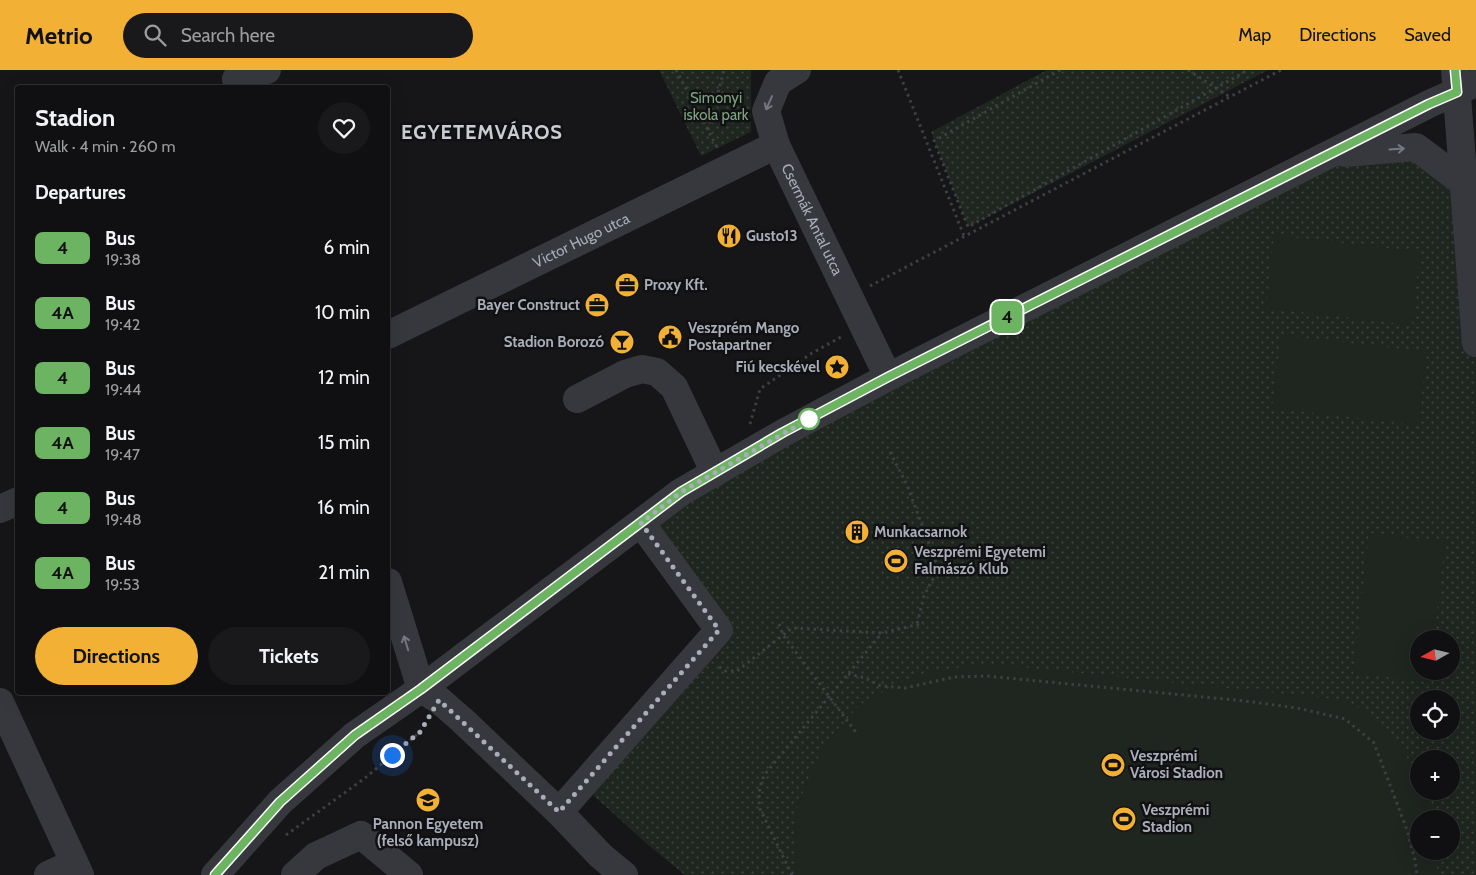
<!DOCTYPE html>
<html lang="en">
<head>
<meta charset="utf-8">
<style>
  body { margin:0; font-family:Cabin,sans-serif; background:#19191b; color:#f1f3f6; height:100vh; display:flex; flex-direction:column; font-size:19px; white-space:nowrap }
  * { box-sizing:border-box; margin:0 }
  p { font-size:16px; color:#9c9d9f }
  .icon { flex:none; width:28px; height:28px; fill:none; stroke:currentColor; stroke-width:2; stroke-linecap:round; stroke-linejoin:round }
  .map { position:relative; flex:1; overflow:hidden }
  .sheet { position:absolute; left:15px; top:15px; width:375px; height:610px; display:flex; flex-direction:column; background:#101012; border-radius:5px; box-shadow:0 5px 20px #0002,0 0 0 1px #303032 }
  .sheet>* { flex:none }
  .badge { padding:0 10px; border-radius:8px; font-size:18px; line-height:32px }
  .needle { width:32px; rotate:262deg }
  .tools { position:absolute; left:1410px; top:560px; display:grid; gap:10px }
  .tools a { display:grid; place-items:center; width:50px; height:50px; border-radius:50%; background:#101012; box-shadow:0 5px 20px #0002,0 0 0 1px #303032; font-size:25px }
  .you { position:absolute; width:25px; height:25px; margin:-12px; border:4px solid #fff; border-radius:50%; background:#1a73e8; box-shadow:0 0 0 8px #1a73e833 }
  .map>.badge { position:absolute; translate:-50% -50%; box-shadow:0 0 0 2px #fff }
  h2 { padding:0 20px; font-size:19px; line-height:45px }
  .round { display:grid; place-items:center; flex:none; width:52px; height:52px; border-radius:26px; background:#19191b }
  .summary { display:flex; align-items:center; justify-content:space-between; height:85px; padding:0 20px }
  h1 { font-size:24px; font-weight:700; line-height:38px }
  .action { display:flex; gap:10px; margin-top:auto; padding:10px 20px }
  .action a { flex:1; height:58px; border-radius:30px; background:#f2b134; color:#111; font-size:20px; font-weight:700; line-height:58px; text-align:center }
  .action a+a { background:#19191b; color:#f1f3f6 }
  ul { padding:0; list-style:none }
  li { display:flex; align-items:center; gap:15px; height:65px; padding:0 20px }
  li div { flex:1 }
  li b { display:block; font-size:19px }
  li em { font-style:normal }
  li .badge { min-width:55px; font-weight:700; text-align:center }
  header { display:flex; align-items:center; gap:30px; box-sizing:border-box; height:70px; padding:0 25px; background:#f2b134; color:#111 }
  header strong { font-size:24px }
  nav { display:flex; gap:28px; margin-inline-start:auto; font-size:18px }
  .search { width:350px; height:45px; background:#19191b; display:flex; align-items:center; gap:12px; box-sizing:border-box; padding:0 18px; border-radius:28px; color:#9c9d9f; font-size:19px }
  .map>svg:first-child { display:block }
</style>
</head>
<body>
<header>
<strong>Metrio</strong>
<div class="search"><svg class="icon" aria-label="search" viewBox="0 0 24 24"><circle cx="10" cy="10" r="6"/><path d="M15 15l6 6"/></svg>Search here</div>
<nav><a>Map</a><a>Directions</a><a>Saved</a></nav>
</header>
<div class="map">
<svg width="1476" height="805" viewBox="0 0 1476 805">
  <defs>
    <pattern id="green-dots" width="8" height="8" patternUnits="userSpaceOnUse" patternTransform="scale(1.25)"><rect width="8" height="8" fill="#1e261f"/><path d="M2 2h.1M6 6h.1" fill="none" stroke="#3c433d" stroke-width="1.8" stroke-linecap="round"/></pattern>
  </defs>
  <rect width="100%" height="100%" fill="#161618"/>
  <path fill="url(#green-dots)" fill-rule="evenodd" d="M659,0H751V62L701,86Z
    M1047,0H1268L968,157L931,62Z
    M1416,77L1464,113L1476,273V805H685L647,774L583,716L720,560L640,453L1331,84ZM1419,569H1451V601H1419ZM1419,629H1451V661H1419ZM1419,689H1451V721H1419ZM1419,749H1451V781H1419Z"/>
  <path fill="#1e261f" d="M1274,165L1420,182L1412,255L1266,238Z
    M1281,265L1427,282L1418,355L1272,338Z
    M1369,463L1445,472L1434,569H1419V601H1430L1429,612L1353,603Z
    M990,594L1346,630L1375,648L1394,667L1408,689L1419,709V721H1424L1432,749H1419V781H1437V805H796L794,798V769L797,738L811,701L825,675L859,635L900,613L931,601Z"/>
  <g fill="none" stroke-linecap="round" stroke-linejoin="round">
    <path stroke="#3d3f44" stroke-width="3" stroke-dasharray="2.5 4" stroke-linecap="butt" d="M676,0L717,77
      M898,0L964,166
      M1060,0L934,71L968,157L1248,0
      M1188,0L1230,27
      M708,60L724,0
      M870,216L1281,0
      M750,354L760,319L812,283L841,267
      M890,382L907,415L937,495L935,505L924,526L917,554
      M779,554L783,565L858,665
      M719,597L726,601H737L792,558L882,563L924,553
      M848,604L865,608L881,616L905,618L954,607L987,606L1245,631L1297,638L1345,649L1374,673L1407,760L1415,790L1417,805
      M286,765L365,708L420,662L426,652
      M792,805L760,739C758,725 759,716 765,704L882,563"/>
    <g stroke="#37383d" stroke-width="28">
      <path id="s1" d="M797,0L778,12L766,41L776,75L888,307"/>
      <path d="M1455,0L1476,273"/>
      <path d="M236,9L267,0"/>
      <path d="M1345,83L1416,77L1464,113"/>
      <path id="s2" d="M388,265L776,75"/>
      <path d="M577,329L625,304L642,299L657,302L674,317L715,403"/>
      <path d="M0,439L18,431"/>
      <path d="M388,512L421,619"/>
      <path d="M421,619L439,630L462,650L559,742L601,786L624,805"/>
      <path d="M0,632L80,805"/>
      <path d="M559,742L719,560L641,453"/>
      <path d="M48,805L74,793"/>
      <path d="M215,805L280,732L355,665L421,619L681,422L783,363L888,307L1429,34L1476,13"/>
      <path d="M295,805L316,786L361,765L409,805"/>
    </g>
  </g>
  <defs><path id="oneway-shaft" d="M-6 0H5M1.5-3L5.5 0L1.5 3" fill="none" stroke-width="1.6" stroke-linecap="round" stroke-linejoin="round" transform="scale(1.25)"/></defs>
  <g stroke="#757881">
    <use href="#oneway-shaft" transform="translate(769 33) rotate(114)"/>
    <use href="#oneway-shaft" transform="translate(1397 79) rotate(-4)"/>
    <use href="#oneway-shaft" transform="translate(406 573) rotate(-107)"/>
  </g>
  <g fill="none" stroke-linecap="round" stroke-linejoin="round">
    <defs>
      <path id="line" d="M215,805L280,732L355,665L421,619L681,422L782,363L888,307L1429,34L1457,22L1455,0"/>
    </defs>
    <use href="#line" stroke="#fff" stroke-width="11"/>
    <use href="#line" stroke="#6cb461" stroke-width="8"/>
    <path stroke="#a8adb8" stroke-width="5" stroke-dasharray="0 9" d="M392,685L420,662L439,630L559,742L719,560L641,453L681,422L818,344L809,349"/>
  </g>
  <defs>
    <symbol id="restaurant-disc" viewBox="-11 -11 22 22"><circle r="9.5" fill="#f2b134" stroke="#111113"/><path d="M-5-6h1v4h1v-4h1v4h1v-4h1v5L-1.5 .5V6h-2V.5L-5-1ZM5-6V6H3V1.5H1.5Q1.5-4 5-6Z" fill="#111"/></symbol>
    <symbol id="office-disc" viewBox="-11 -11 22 22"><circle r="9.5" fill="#f2b134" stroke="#111113"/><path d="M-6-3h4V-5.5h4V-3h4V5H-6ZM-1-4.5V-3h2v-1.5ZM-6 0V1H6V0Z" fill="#111"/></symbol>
    <symbol id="civic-disc" viewBox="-11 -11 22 22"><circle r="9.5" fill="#f2b134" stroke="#111113"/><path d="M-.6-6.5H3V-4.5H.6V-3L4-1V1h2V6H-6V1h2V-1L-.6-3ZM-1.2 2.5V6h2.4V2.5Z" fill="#111"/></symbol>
    <symbol id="bar-disc" viewBox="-11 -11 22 22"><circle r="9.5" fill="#f2b134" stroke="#111113"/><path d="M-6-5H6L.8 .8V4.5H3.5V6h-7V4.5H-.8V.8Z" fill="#111"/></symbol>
    <symbol id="sight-disc" viewBox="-11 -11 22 22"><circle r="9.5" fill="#f2b134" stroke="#111113"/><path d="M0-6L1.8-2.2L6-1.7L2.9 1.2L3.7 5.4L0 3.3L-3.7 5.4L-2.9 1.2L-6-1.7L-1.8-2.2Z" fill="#111"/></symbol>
    <symbol id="building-disc" viewBox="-11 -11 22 22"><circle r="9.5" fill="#f2b134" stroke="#111113"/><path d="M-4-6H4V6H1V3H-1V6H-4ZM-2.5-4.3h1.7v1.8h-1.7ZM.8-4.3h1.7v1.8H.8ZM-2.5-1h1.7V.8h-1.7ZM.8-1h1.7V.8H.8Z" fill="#111"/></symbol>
    <symbol id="stadium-disc" viewBox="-11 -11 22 22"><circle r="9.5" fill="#f2b134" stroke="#111113"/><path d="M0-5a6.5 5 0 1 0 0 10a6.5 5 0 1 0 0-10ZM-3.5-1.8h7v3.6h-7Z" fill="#111"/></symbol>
    <symbol id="university-disc" viewBox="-11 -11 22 22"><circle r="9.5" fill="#f2b134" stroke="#111113"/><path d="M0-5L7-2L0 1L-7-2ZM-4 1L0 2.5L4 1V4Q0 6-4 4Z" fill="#111"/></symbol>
  </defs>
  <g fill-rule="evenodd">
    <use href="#restaurant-disc" x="715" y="152" width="28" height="28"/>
    <use href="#office-disc" x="613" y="201" width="28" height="28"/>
    <use href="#office-disc" x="583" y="221" width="28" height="28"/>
    <use href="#civic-disc" x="656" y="253" width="28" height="28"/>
    <use href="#bar-disc" x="608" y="258" width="28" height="28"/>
    <use href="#sight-disc" x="823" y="283" width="28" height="28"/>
    <use href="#building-disc" x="843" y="448" width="28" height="28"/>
    <use href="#stadium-disc" x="882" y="477" width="28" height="28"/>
    <use href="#stadium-disc" x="1099" y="681" width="28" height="28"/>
    <use href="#university-disc" x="414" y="716" width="28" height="28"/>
    <use href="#stadium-disc" x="1110" y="735" width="28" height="28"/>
  </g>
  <circle fill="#fff" stroke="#6cb461" stroke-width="2.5" cx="809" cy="349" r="10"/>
  <g text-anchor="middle" stroke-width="5" stroke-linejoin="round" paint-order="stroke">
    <g font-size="15" fill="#7fa381" stroke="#111113">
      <text x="716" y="33">Simonyi<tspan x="716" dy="17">iskola park</tspan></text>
    </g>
    <g font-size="15" fill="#a8adb8" stroke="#111113">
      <text dy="5" stroke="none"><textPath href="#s1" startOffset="172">Csermák Antal utca</textPath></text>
      <text dy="5" stroke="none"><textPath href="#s2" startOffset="215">Victor Hugo utca</textPath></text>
    </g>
    <g font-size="15" font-weight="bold" fill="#a8adb8" stroke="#111113" text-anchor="start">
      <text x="746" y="171">Gusto13</text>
      <text x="644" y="220">Proxy Kft.</text>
      <text x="580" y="240" text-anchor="end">Bayer Construct</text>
      <text x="688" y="263">Veszprém Mango<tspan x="688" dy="17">Postapartner</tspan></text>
      <text x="604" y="277" text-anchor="end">Stadion Borozó</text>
      <text x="820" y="302" text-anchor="end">Fiú kecskével</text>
      <text x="874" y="467">Munkacsarnok</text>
      <text x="914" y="487">Veszprémi Egyetemi<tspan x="914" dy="17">Falmászó Klub</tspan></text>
      <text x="1130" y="691">Veszprémi<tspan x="1130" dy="17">Városi Stadion</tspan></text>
      <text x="1142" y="745">Veszprémi<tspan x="1142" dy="17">Stadion</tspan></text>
      <text x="428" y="759" text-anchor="middle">Pannon Egyetem<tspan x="428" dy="17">(felső kampusz)</tspan></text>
    </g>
    <g font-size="20" font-weight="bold" letter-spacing="1" fill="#c9ccd4" stroke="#111113">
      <text x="482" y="69">EGYETEMVÁROS</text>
    </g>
  </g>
</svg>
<div class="tools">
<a><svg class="needle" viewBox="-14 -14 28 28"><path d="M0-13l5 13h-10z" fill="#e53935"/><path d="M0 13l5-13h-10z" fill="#9c9d9f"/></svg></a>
<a><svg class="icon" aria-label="locate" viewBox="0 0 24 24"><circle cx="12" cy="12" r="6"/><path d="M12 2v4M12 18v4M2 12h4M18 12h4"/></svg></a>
<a>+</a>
<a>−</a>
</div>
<div class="you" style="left:392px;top:685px"></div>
<b class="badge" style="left:1007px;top:247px;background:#6cb461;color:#111">4</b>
<section class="sheet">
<div class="summary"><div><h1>Stadion</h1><p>Walk · 4 min · 260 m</p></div><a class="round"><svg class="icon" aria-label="heart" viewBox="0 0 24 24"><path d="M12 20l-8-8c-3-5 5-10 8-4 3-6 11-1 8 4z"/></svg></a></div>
<h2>Departures</h2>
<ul>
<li><span class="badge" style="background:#6cb461;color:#111">4</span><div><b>Bus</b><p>19:38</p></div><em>6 min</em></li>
<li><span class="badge" style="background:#6cb461;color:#111">4A</span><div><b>Bus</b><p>19:42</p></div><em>10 min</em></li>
<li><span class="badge" style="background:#6cb461;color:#111">4</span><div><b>Bus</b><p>19:44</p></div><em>12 min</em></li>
<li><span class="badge" style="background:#6cb461;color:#111">4A</span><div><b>Bus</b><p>19:47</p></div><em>15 min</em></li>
<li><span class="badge" style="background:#6cb461;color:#111">4</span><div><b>Bus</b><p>19:48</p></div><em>16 min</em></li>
<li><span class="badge" style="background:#6cb461;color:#111">4A</span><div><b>Bus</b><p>19:53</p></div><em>21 min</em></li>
</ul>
<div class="action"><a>Directions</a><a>Tickets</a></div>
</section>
</div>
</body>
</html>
